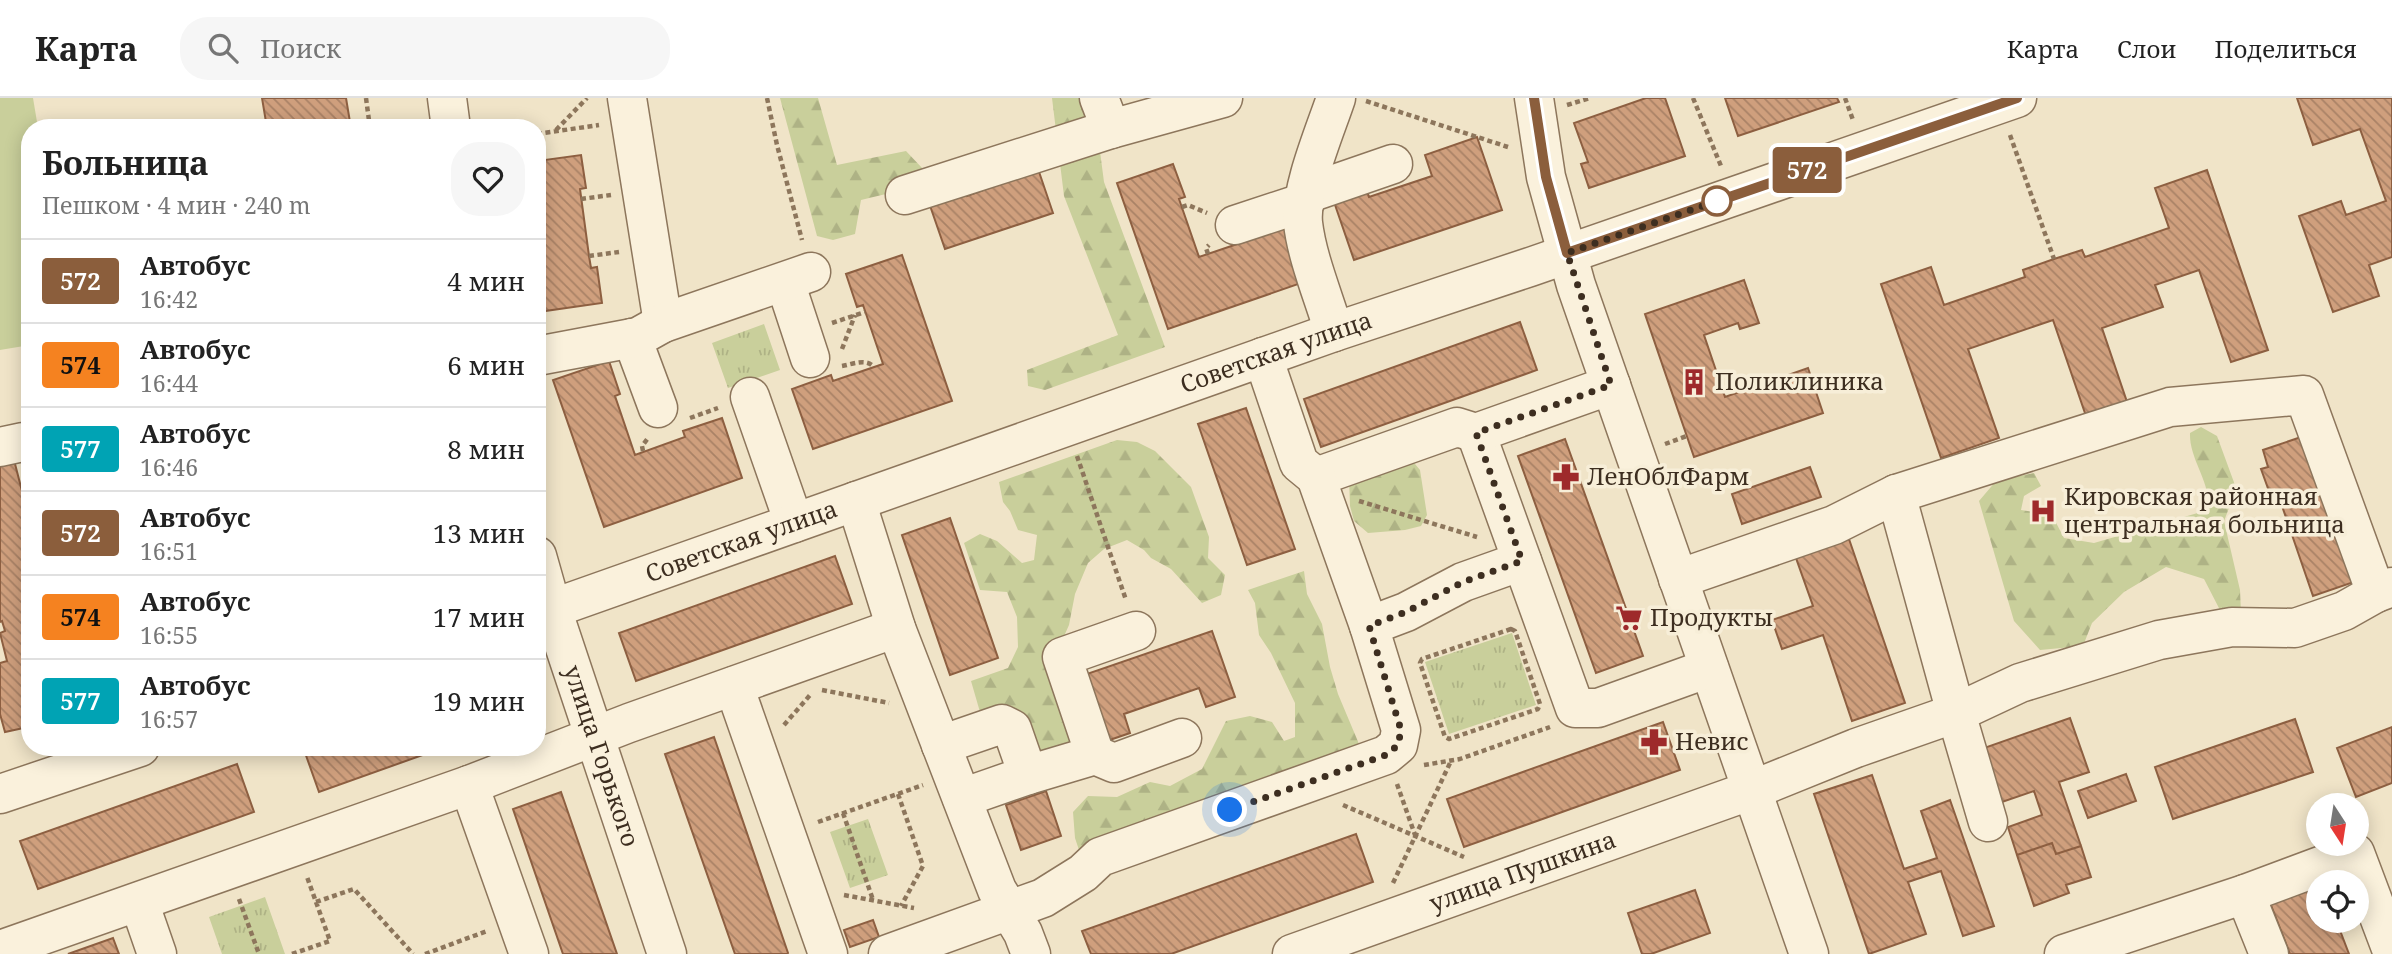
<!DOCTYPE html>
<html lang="ru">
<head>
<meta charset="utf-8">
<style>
  body { margin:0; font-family:"Noto Serif",serif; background:#f6f6f6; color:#222; height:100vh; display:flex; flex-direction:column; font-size:26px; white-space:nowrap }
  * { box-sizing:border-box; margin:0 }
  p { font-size:23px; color:#767676 }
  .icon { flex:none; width:38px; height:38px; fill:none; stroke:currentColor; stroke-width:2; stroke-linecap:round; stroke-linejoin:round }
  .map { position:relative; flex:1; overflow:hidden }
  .sheet { position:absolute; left:21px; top:21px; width:525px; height:637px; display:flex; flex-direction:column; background:#fff; border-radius:28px; box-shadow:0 4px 18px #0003 }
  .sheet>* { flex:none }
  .badge { padding:0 14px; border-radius:5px; font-size:24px; line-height:46px }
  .needle { width:46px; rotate:168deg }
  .fabs { position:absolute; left:2306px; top:695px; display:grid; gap:14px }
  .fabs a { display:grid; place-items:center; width:63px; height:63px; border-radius:50%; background:#fff; box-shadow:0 4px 18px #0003; font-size:35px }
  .you { position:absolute; width:35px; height:35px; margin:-18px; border:5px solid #fff; border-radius:50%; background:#1a73e8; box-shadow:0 0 0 10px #1a73e833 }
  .map>.badge { position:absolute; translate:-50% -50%; box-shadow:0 0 0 4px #fff }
  .round { display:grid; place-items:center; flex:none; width:74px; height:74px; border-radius:28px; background:#f6f6f6 }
  .head { display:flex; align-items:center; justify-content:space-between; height:119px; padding:0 21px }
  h1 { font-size:33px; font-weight:700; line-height:52px }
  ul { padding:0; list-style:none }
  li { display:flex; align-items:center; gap:21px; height:84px; padding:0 21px; border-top:2px solid #e0e0e0 }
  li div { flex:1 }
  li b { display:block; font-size:26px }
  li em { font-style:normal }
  li .badge { min-width:77px; font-weight:700; text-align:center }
  header { display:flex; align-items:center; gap:42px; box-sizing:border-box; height:98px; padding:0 35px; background:#fff; border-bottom:2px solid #e0e0e0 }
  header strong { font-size:33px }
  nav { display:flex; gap:38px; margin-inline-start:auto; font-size:24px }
  .search { width:490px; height:63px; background:#f6f6f6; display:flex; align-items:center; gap:18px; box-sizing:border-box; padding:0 24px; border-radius:28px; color:#767676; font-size:26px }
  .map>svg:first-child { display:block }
</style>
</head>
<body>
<header>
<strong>Карта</strong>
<div class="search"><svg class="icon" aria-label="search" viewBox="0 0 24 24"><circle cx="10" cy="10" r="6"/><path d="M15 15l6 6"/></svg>Поиск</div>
<nav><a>Карта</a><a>Слои</a><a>Поделиться</a></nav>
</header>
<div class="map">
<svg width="2392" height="856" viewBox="0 0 2392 856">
  <defs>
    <pattern id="forest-firs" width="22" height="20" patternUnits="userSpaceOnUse" patternTransform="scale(1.75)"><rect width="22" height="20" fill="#c9cf9b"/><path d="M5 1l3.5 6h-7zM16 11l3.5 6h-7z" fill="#aeb285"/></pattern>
    <pattern id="park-tufts" width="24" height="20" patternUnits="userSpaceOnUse" patternTransform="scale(1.75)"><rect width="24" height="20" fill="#c9cf9b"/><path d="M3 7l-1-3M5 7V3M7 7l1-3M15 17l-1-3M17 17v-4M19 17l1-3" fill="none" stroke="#aeb285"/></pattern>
    <pattern id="building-back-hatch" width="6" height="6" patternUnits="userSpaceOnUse" patternTransform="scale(1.75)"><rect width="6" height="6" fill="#cf9f7d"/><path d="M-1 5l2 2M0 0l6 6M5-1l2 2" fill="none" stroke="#a98266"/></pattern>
  </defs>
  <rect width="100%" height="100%" fill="#f0e4c8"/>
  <path fill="#c9cf9b" d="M0,0H33L38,30H30V247L0,252Z"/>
  <path fill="url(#forest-firs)" d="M780,0H818L837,67L906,53L923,71L919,88L861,102L855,136L833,142L817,138Z
    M1052,0H1093L1104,84L1165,249L1045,292L1028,288L1027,272L1118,237L1064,98Z
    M2201,329L2217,338L2239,398L2236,405L2229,410L2224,423L2240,492L2241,515L2221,514L2204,481L2166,469L2124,494L2092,525L2083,548L2040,552L2014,523L1979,403L1996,383L2034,375L2041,388L2024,398L2021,412L2052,417L2064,440L2094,445L2208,412C2212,385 2189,362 2190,335Z
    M1117,342L1137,344L1155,353L1191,389L1209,439L1208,460L1225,477L1221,497L1202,505L1171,471L1151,460L1144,452L1127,442L1104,451L1088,465L1075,496L1069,527L1057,554L1082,629L1056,678L980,614L971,583L1008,570L1018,549L1017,519L1007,494L980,492L964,445L980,436L997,443L1022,465L1034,462L1037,437L1018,432L1010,413L1003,404L999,384Z
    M1410,360L1420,372L1427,417L1421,428L1405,432L1368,435L1354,423L1350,408L1349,380Z
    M1304,473L1307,496L1322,526L1330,569L1338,596L1367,665L1081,758L1075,740L1073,714L1088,698L1117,699L1150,684L1170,688L1202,671L1226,623L1250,618L1272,624L1284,643L1295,639V605L1271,555L1259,537L1255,505L1248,492Z"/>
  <path fill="url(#park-tufts)" d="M764,226L780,272L728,290L712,245Z
    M1512,535L1536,607L1449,636L1425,564Z
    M868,721L888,777L850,790L830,734Z
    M265,799L285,856H222L209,819Z"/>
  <path fill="url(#building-back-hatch)" stroke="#8d5f41" stroke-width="2" d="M262,0H346L351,30H267Z
    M1646,0H1665L1685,58L1589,90L1581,66L1588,64L1574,25Z
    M1725,0H1837L1839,4L1738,38Z
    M2297,0H2392V159L2369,167L2379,198L2333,214L2299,118L2341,103L2346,117L2386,103L2360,31L2313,47Z
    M1477,39L1502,112L1354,162L1334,104L1367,93L1369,99L1432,78L1425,57Z
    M581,57L586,90L580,91L589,158L591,170L597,169L602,205L538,214L537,63Z
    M1035,62L1053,115L945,151L927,99L963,87L967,98L1000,86Z
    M1173,66L1185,99L1179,101L1199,159L1249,142L1286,122L1307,183L1168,231L1117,85Z
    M2207,72L2268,252L2231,264L2199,172L2155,187L2163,209L2102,230L2127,304L2086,318L2053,222L1968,251L1999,340L1941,360L1881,186L1931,169L1944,207L2025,179L2023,172L2054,161L2082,152L2085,159L2169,130L2155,90Z
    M902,157L952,303L813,351L792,291L831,277L833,283L883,266L863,207L857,209L846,176Z
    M1744,182L1759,225L1740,231L1738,225L1704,237L1725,299L1808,270L1823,315L1694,359L1645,216Z
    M1520,224L1537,272L1321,349L1304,301Z
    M609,263L620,296L615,298L635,357L685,339L683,333L722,320L742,380L604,429L553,282Z
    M1246,310L1295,451L1247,467L1198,326Z
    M2304,338L2354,484L2313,498L2281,405L2274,407L2261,371L2268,369L2263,352Z
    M1565,341L1643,558L1596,575L1518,358Z
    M14,362L30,424V631L28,629L5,634L0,616V565L7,563L0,535L5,533L2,523L0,524V365Z
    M1810,369L1821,399L1742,426L1732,396Z
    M950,420L998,560L950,577L902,437Z
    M1849,441L1905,605L1852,623L1823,537L1782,551L1772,522L1813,508L1796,460Z
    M835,458L852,506L636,583L619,535Z
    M1212,533L1235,599L1206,609L1199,590L1124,616L1130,635L1101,645L1078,579Z
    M2070,620L2089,674L2059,684L2081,748L2056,756L2052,745L2017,757L2008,729L2042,717L2034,693L2002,704L1984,650Z
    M2295,621L2313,674L2173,721L2155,669Z
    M1663,624L1680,672L1464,749L1447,701Z
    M2392,629V685L2356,699L2337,650Z
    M714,639L788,855L787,856H735L665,656Z
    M303,649H445L319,694Z
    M237,666L254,714L38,791L20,743Z
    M2126,676L2136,703L2088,720L2078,693Z
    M1872,677L1904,771L1937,760L1921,713L1950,702L1994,828L1963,838L1941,773L1908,784L1926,836L1869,856L1814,696Z
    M1046,693L1061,738L1021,752L1006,707Z
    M561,694L617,856H563L513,711Z
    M1356,736L1373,784L1171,856H1091L1082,833Z
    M2052,745L2056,756L2081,748L2091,779L2066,787L2069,795L2034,808L2017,757Z
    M2319,784V822H2336L2349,856H2290L2269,802Z
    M1695,792L1710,835L1651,856H1642L1628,815Z
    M873,822L879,839L850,849L844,832Z
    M113,840L119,856H68Z"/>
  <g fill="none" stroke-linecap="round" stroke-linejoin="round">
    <defs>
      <g id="minor">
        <path d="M447,0L451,30"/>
        <path d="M627,0L663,225"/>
        <path d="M1099,0L1111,31"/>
        <path d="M1534,0L1546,79L1576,187L1809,856"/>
        <path d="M1306,96L1393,66"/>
        <path d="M905,97L1111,31L1223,0"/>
        <path d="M1235,127L1305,104"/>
        <path d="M785,184L810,260"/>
        <path d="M1334,234C1324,200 1307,160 1303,125C1300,91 1325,33 1336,0"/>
        <path d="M632,240L658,310"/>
        <path d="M537,258L638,239L663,225L811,174"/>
        <path d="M750,299L794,425"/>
        <path d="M1476,335L1575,610H1598L1709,570"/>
        <path d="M0,349L23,344L30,345"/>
        <path d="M1316,379L1457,329L1476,335L1611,287"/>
        <path d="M856,403L896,530L997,792L1023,835L1031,856"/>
        <path id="s1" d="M537,458L552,511L667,856"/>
        <path d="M1678,481L1834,427L1896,396"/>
        <path id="s2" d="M537,516L1334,234L1530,169L2017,0"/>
        <path d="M1369,528L1406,514L1463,484L1522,463"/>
        <path d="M734,588L828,856"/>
        <path d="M941,647L1002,626L1012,631L1028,677L962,700"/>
        <path d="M1095,657L1062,559L1136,533"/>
        <path d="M1028,677L1095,657L1114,665L1182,640"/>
        <path d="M469,687L529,856"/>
        <path d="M0,696L140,649"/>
        <path d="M1988,724L1956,615L2020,585L2159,542L2232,529L2295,530L2344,513L2376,495"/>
        <path d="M2245,796L2355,755L2392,853"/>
        <path d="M139,804L157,856"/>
        <path d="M3,851L469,687L629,625L896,530"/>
        <path d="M888,856L1043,800L1083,775L1100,759L1386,657L1398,647L1401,632L1369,528L1316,379L1299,365L1263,259"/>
        <path id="s3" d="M1292,856L1752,692L1856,650L1956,615L1896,396L2170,309L2304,297L2376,495L2392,489"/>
        <path d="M2064,856L2245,796L2269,856"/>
      </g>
    </defs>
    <use href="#minor" stroke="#8d765c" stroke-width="41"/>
    <path stroke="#8d765c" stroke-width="4.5" stroke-dasharray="5 3.5" stroke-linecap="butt" d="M366,0L370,30
      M767,0L777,47L802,142
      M1693,0L1721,68
      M1845,0L1853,22
      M1366,3L1508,49
      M1567,7L1590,0
      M556,32L587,0
      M537,36L599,27
      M2010,37L2054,161
      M581,101L611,97
      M1182,109L1188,107L1207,115
      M1208,156L1206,150L1209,147
      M589,158L619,154
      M832,225L865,214
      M842,251L855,217
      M842,268C853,266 866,260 874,269
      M690,320L718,310
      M1665,346L1687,338
      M643,353L642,348L648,340
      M1077,358L1126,502
      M1359,403L1477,439
      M1511,531L1515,533L1540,606L1538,611L1449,641L1445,639L1420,565L1422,561Z
      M822,592L889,605
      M784,627L811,596
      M1424,667L1460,661L1550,629
      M1397,686L1415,737
      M898,696L923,768L901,808
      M1343,707L1464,759
      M843,715L873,802
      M818,724L923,687
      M1393,785L1451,663
      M844,797L914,810
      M239,801L259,856
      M316,804L354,791L413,856
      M292,856L330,843L307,779
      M425,856L487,833"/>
    <use href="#minor" stroke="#faf1dc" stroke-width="38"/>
  </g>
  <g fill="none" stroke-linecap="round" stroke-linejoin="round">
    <defs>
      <path id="line" d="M1534,0L1546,79L1567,155L2017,0"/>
    </defs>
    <use href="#line" stroke="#fff" stroke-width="16"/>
    <use href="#line" stroke="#8b5e3c" stroke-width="10"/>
    <path stroke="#3d2e20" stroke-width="7" stroke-dasharray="0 12.6" d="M1230,712L1386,657L1398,647L1401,632L1369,528L1406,514L1463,484L1522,463L1476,335L1611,287L1567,155L1717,103"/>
  </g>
  <defs>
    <symbol id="building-bare" viewBox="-9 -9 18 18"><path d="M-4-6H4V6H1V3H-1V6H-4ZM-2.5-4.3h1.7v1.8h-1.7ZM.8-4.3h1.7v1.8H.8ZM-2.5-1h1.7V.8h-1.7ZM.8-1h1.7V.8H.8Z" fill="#9e2a2b" stroke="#f7eed8" stroke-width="2.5" paint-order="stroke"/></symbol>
    <symbol id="pharmacy-bare" viewBox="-9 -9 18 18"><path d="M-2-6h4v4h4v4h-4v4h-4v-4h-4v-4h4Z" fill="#9e2a2b" stroke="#f7eed8" stroke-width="2.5" paint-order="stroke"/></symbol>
    <symbol id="hospital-bare" viewBox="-9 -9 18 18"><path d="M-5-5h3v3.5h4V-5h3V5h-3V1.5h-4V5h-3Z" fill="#9e2a2b" stroke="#f7eed8" stroke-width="2.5" paint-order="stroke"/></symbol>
    <symbol id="supermarket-bare" viewBox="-9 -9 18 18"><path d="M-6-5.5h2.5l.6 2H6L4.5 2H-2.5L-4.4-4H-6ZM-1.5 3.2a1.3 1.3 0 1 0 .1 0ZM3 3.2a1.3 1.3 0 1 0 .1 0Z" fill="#9e2a2b" stroke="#f7eed8" stroke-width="2.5" paint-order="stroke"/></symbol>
  </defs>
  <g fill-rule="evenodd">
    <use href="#building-bare" x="1675" y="265" width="38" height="38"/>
    <use href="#pharmacy-bare" x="1547" y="360" width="38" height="38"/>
    <use href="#hospital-bare" x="2024" y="394" width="38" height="38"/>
    <use href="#supermarket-bare" x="1610" y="501" width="38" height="38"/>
    <use href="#pharmacy-bare" x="1635" y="625" width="38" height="38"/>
  </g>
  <circle fill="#fff" stroke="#8b5e3c" stroke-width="3.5" cx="1717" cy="103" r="14"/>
  <g text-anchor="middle" stroke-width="7" stroke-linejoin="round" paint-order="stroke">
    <g font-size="24" fill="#3d2e20" stroke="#f7eed8">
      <text dy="8" stroke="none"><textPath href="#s2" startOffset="784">Советская улица</textPath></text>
      <text dy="8" stroke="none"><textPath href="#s2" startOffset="217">Советская улица</textPath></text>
      <text dy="8" stroke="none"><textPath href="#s1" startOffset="210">улица Горького</textPath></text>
      <text dy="8" stroke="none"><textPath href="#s3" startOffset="245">улица Пушкина</textPath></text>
    </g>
    <g font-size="24" fill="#3d2e20" stroke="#f7eed8" text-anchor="start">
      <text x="1715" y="292">Поликлиника</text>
      <text x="1587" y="387">ЛенОблФарм</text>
      <text x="2064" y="407">Кировская районная<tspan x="2064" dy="28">центральная больница</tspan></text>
      <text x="1650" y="528">Продукты</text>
      <text x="1675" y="652">Невис</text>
    </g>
  </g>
</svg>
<div class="fabs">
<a><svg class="needle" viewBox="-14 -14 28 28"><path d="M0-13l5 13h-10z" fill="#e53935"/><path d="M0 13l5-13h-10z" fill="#767676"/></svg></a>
<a><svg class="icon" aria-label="locate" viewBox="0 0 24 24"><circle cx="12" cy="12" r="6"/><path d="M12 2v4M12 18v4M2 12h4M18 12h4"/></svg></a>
</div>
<div class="you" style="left:1230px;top:712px"></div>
<b class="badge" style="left:1807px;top:72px;background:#8b5e3c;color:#fff">572</b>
<section class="sheet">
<div class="head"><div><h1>Больница</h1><p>Пешком · 4 мин · 240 m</p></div><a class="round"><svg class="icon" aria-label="heart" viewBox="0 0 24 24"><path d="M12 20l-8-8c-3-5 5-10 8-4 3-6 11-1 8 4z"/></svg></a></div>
<ul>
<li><span class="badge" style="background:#8b5e3c;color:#fff">572</span><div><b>Автобус</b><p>16:42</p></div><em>4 мин</em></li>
<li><span class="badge" style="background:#f58220;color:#111">574</span><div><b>Автобус</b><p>16:44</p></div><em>6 мин</em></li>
<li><span class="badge" style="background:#00a3b4;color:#fff">577</span><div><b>Автобус</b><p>16:46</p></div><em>8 мин</em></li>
<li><span class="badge" style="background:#8b5e3c;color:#fff">572</span><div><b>Автобус</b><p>16:51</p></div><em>13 мин</em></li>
<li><span class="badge" style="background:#f58220;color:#111">574</span><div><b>Автобус</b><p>16:55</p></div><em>17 мин</em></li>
<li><span class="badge" style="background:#00a3b4;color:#fff">577</span><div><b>Автобус</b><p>16:57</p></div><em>19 мин</em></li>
</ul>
</section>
</div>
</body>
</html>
